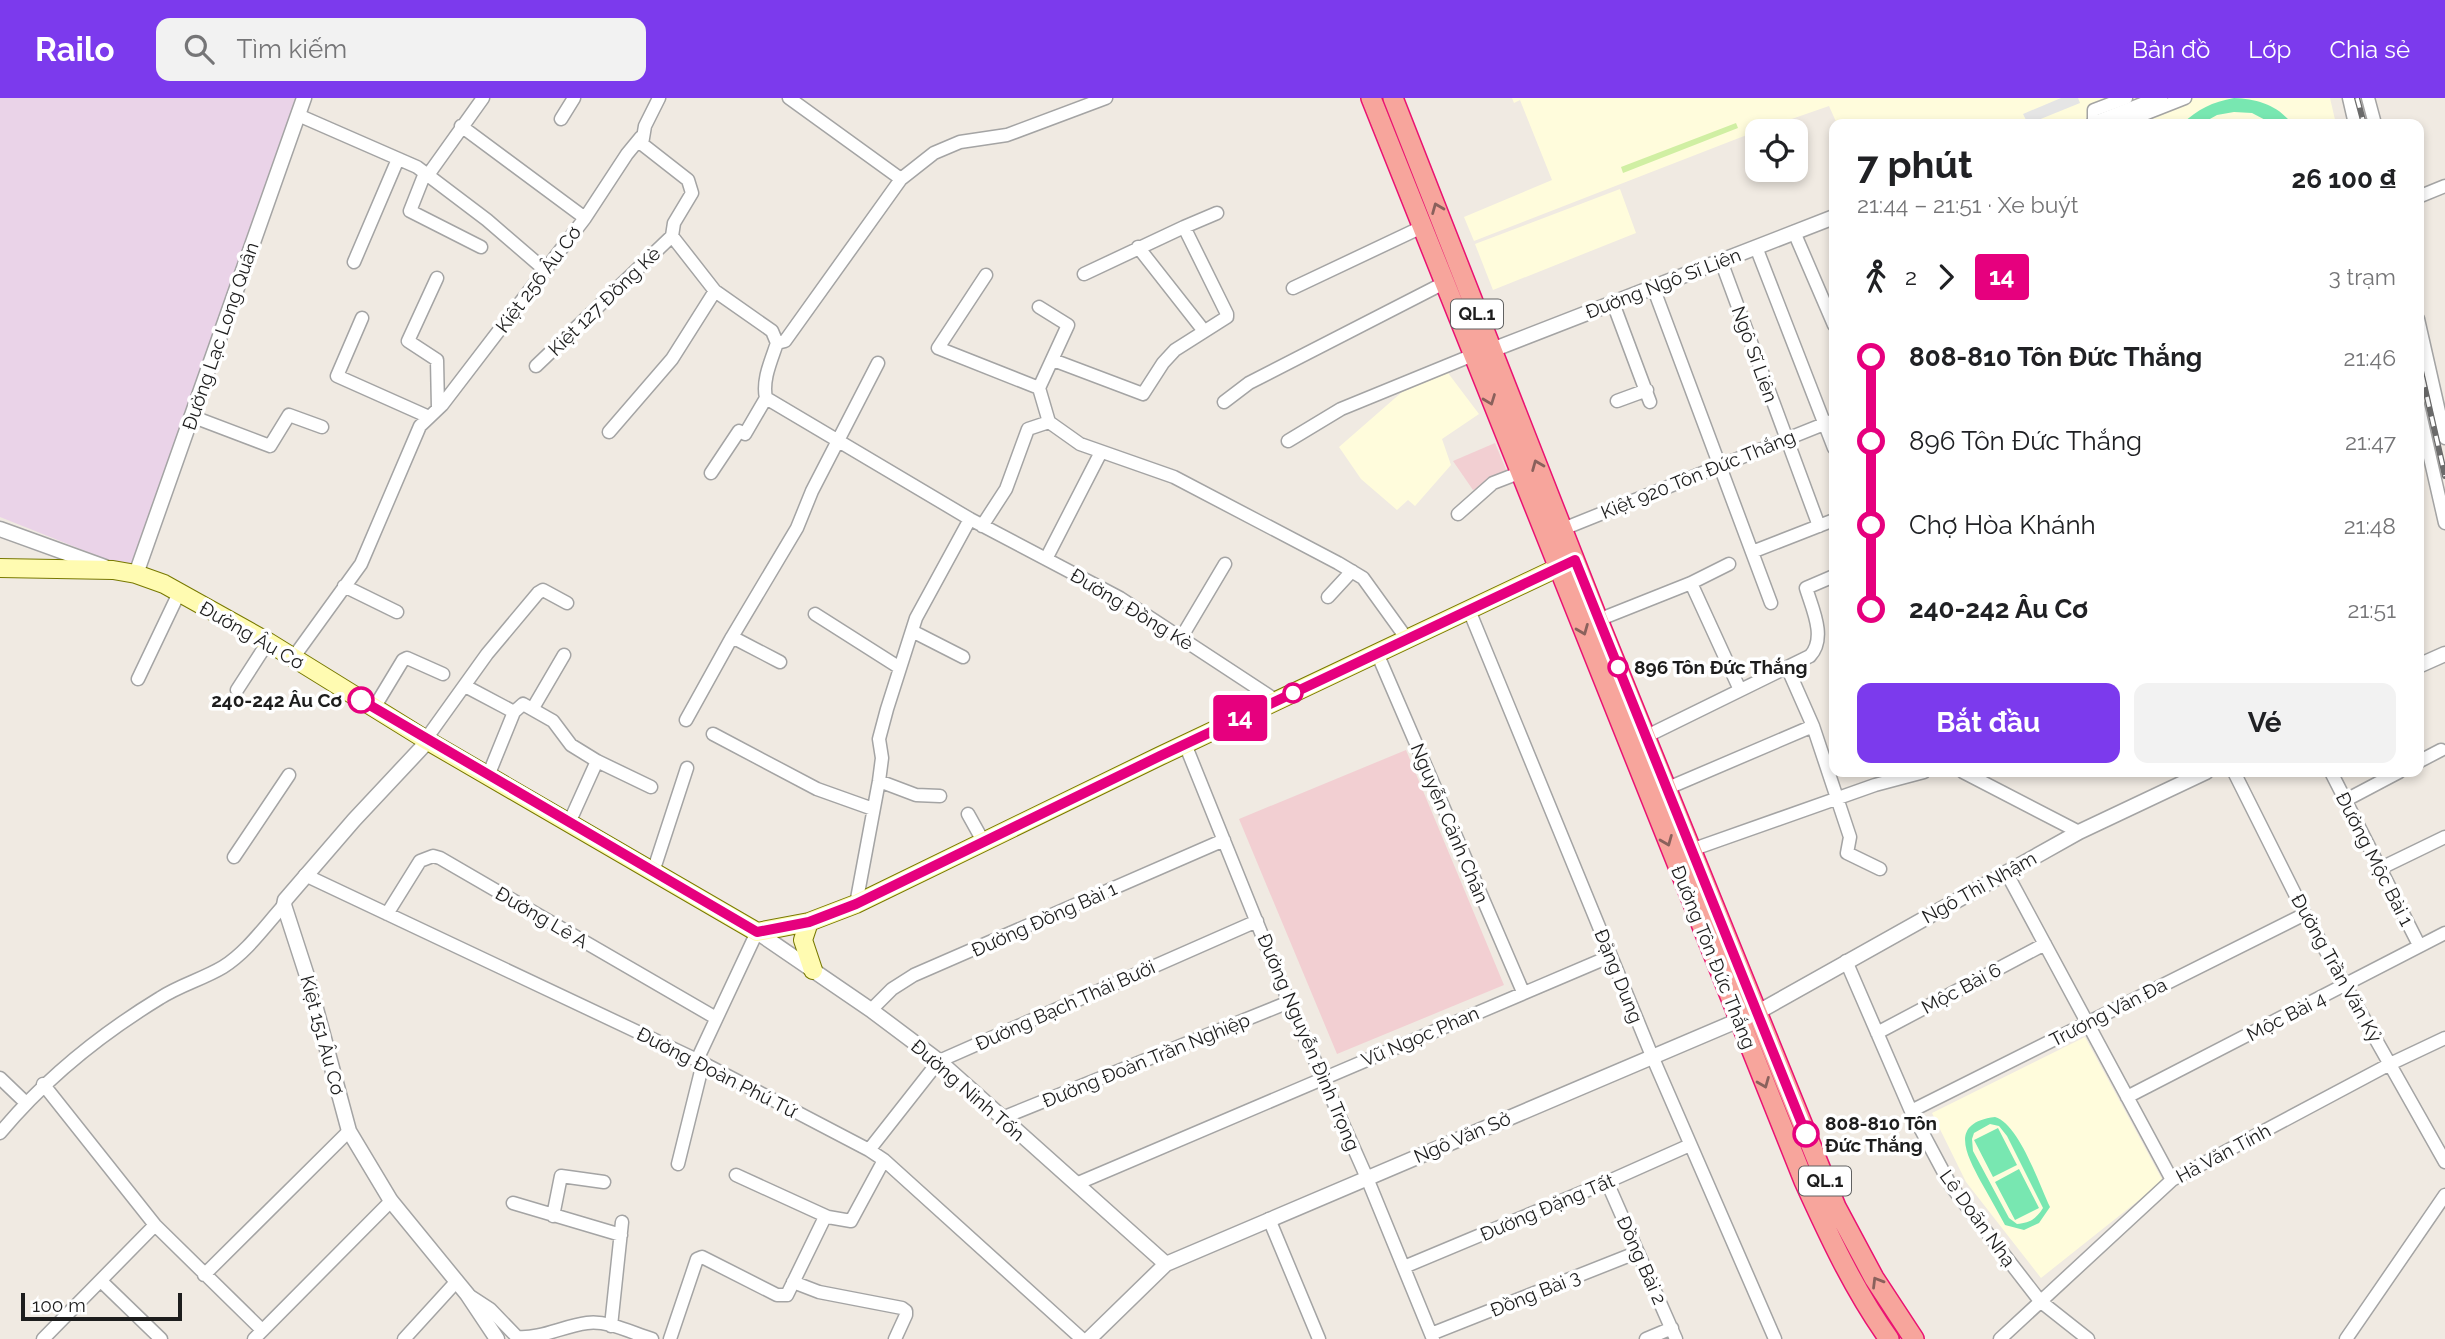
<!DOCTYPE html>
<html lang="vi">
<head>
<meta charset="utf-8">
<style>
  body { margin:0; font-family:Raleway,sans-serif; background:#f2f2f2; color:#202124; height:100vh; display:flex; flex-direction:column; font-size:26px; white-space:nowrap }
  * { box-sizing:border-box; margin:0 }
  p { font-size:23px; color:#757577 }
  .icon { flex:none; width:38px; height:38px; fill:none; stroke:currentColor; stroke-width:2; stroke-linecap:round; stroke-linejoin:round }
  .map { position:relative; flex:1; overflow:hidden }
  .drawer { position:absolute; left:1829px; top:21px; width:595px; height:658px; display:flex; flex-direction:column; background:#fff; border-radius:14px; box-shadow:0 4px 10px #0003 }
  .drawer>* { flex:none }
  .badge { padding:0 14px; border-radius:5px; font-size:24px; line-height:46px }
  .fabs { position:absolute; left:1745px; top:21px; display:grid; gap:14px }
  .fabs a { display:grid; place-items:center; width:63px; height:63px; border-radius:14px; background:#fff; box-shadow:0 4px 10px #0003; font-size:35px }
  .scale { position:absolute; left:21px; bottom:18px; width:161px; box-sizing:border-box; padding-left:7px; border:4px solid #1d1d1d; border-top:0; font-size:19px; line-height:24px; white-space:nowrap; color:#1d1d1d; -webkit-text-stroke:5px #fff; paint-order:stroke }
  .map>.badge { position:absolute; translate:-50% -50%; box-shadow:0 0 0 4px #fff }
  .legs { display:flex; align-items:center; gap:10px; height:77px; padding:0 28px; font-size:23px }
  .legs p { margin-inline-start:auto }
  .head { display:flex; align-items:center; justify-content:space-between; height:119px; padding:0 28px }
  h1 { font-size:38px; font-weight:700; line-height:52px }
  .action { display:flex; gap:14px; margin-top:auto; padding:14px 28px }
  .action a { flex:1; height:80px; border-radius:14px; background:#7c3aed; color:#fff; font-size:28px; font-weight:700; line-height:80px; text-align:center }
  .action a+a { background:#f2f2f2; color:#202124 }
  ul { padding:0 28px; list-style:none }
  li { display:flex; align-items:center; gap:24px; height:84px; font-size:26px }
  li i { display:grid; place-items:center; width:10px; height:100%; margin:0 9px; background:currentColor }
  li i::after { content:''; width:18px; height:18px; margin:-9px; border:5px solid; border-radius:50%; background:#fff }
  li p { margin-inline-start:auto }
  li:first-child i { background:linear-gradient(#0000 50%,currentColor 0) }
  li:last-child i { background:linear-gradient(currentColor 50%,#0000 0) }
  header { display:flex; align-items:center; gap:42px; box-sizing:border-box; height:98px; padding:0 35px; background:#7c3aed; color:#fff }
  header strong { font-size:33px }
  nav { display:flex; gap:38px; margin-inline-start:auto; font-size:24px }
  .search { width:490px; height:63px; background:#f2f2f2; display:flex; align-items:center; gap:18px; box-sizing:border-box; padding:0 24px; border-radius:14px; color:#757577; font-size:26px }
  .map>svg:first-child { display:block }
</style>
</head>
<body>
<header>
<strong>Railo</strong>
<div class="search"><svg class="icon" aria-label="search" viewBox="0 0 24 24"><circle cx="10" cy="10" r="6"/><path d="M15 15l6 6"/></svg>Tìm kiếm</div>
<nav><a>Bản đồ</a><a>Lớp</a><a>Chia sẻ</a></nav>
</header>
<div class="map">
<svg width="2445" height="1241" viewBox="0 0 2445 1241">
  <rect width="100%" height="100%" fill="#f0eae2"/>
  <path fill="#f2cfd2" d="M1495,345L1508,376L1473,392L1453,363Z
    M1406,652L1504,887L1337,956L1239,721Z"/>
  <path fill="#ead3e8" d="M0,0H306L133,472L0,419Z"/>
  <path fill="#fffcdc" d="M1512,0H2330L2336,26H1837L1829,8L1757,33L1474,143L1464,119L1552,82L1520,2L1514,5Z
    M1620,91L1636,135L1493,192L1475,146Z
    M1448,275L1479,316L1442,341L1451,367L1415,408L1408,402L1397,412L1361,381L1339,349L1402,294Z
    M2085,939L2163,1083L2041,1180L1966,1084L1932,1015Z"/>
  <path fill="#d0efa3" d="M1736,25L1738,30L1623,75L1621,69Z"/>
  <path fill="#78e7b1" fill-rule="evenodd" d="M2234,0C2257,1 2278,7 2292,26H2273L2252,15L2234,14L2217,17L2201,26H2182C2198,11 2212,4 2234,0Z
    M1995,1019C2019,1026 2039,1086 2050,1109L2039,1125L2024,1132L2005,1127C1997,1112 1989,1098 1981,1084C1967,1057 1948,1025 1995,1019ZM1990,1026L1999,1028L2007,1038L2043,1110C2036,1121 2030,1125 2017,1126L2009,1120L1973,1053L1972,1041L1974,1035Z
    M1998,1030L2017,1067L1993,1079L1974,1042Z
    M2019,1071L2039,1110L2015,1122L1995,1084Z"/>
  <path fill="#e5e5e5" d="M2061,0H2078L2080,5L2028,26L2023,16Z"/>
  <g fill="none" stroke-linecap="round" stroke-linejoin="round">
    <defs>
      <path id="minor" d="M659,0L645,28L642,46L688,82L692,95L674,125L672,138L715,193L772,233L777,245C771,263 762,282 766,300L970,421L1120,500L1277,603
        M789,0L901,81
        M2349,0L2355,26
        M2368,0L2375,26
        M298,17L417,69L487,122L545,172
        M561,21L574,0
        M2094,26V12L2126,0
        M2119,26L2185,0
        M461,28L585,120
        M425,75L410,113L481,149
        M428,77L483,0
        M2418,99L2445,88
        M1184,129L1217,115
        M1794,134L1834,227
        M1138,149L1204,233
        M1756,149L1834,350
        M1721,163L1819,428
        M354,164L398,61
        M986,177L938,250L1039,290
        M437,180L408,243L437,262L438,310
        M1653,189L1771,505
        M1293,190L1422,129
        M1613,205L1650,304
        M1039,209L1068,227L1039,290L1049,324
        M362,220L337,278L429,319
        M2418,221L2445,340
        M777,245L785,243L901,81L934,55L960,44L1007,37L1106,0
        M1053,262L1143,296L1163,265L1175,252L1227,219V216L1184,129L1084,176
        M536,268L672,138
        M1617,303L1647,292
        M1224,304L1249,285L1444,185
        M2418,307L2445,425
        M191,318L270,348L289,317L322,329
        M1049,324L1080,346L1174,379L1338,465L1363,480L1407,541
        M609,334L672,261L715,193
        M1288,343L1341,311L1473,257
        M711,375L739,333L745,336L766,300
        M1458,416L1493,385L1519,375
        M982,428L1006,391L1028,331L1049,324
        M1563,431L1834,322
        M1752,454L1834,422
        M1046,461L1101,354
        M1691,485L1740,592
        M344,488L397,514
        M1328,499L1352,473
        M1469,512L1652,958L1775,1241
        M815,516L900,570
        M1598,522L1691,485L1729,466
        M912,533L963,559
        M732,539L780,564
        M1181,540L1225,466
        M1377,555L1523,894
        M293,560L361,466L420,328L442,307L585,120L627,56L641,39
        M1787,569L1813,628L1850,739L1847,755L1880,771
        M138,581L179,495
        M465,588L514,614
        M237,592L268,544
        M374,610L403,562L407,560L443,576
        M533,610L564,557
        M686,622L732,539L797,430L812,393L878,265
        M713,636L817,691L873,711
        M1647,638L1810,558C1827,540 1812,510 1806,490L1834,478
        M426,641L487,556L538,495L543,492L567,505
        M1185,646L1289,904L1367,1080L1433,1241
        M597,663L651,689
        M2418,664L2441,652
        M1963,674L2079,734
        M2234,674L2305,816L2445,1064
        M2331,674L2419,847
        M488,678L514,614L523,606L553,623L571,647L597,663L569,725
        M879,683L916,697L940,698
        M1668,690L1813,628
        M2346,702L2399,674
        M968,716L983,743
        M1691,752L1875,687L1924,674
        M234,759L289,677
        M2381,770L2445,739
        M653,774L687,670
        M2006,774L2172,1082
        M305,777L697,962L869,1052L884,1062L1082,1241
        M856,806L879,683L882,660L879,641L887,611L916,520L970,421
        M387,816L420,763L433,758L440,760L716,920
        M1846,863L1911,1013L1951,1088L2040,1203L2088,1241
        M871,912L892,891L914,877L1224,742
        M1877,935L2045,846
        M697,962L757,834
        M0,980L25,1004
        M43,986L155,1127L262,1232
        M2127,999L2445,835
        M1911,1013L2305,816
        M1002,1020L1289,904
        M0,1035C45,981 101,936 160,900C180,887 203,881 223,869C247,854 265,828 284,807
        M869,1052L939,963L1257,823
        M678,1066L703,965
        M736,1077L828,1119
        M1607,1084L1676,1241
        M1076,1086L1611,858
        M513,1105L621,1137
        M553,1118L561,1078L604,1084
        M1269,1121L1319,1241
        M1404,1169L1607,1084L1690,1047
        M204,1177L349,1033
        M101,1183L161,1241
        M793,1184L819,1194L902,1210L906,1213V1217L895,1241
        M467,1196L490,1211L517,1239C541,1241 563,1228 587,1225C608,1222 632,1235 652,1241
        M611,1228L622,1124
        M1431,1236L1638,1154
        M43,1241L155,1127
        M254,1241L391,1103
        M404,1241L456,1184
        M670,1241L697,1161L702,1159L708,1162L777,1197H787L824,1121L828,1119L851,1123L884,1062
        M1646,1241L1672,1230
        M2000,1241L2172,1082L2390,966L2445,940
        M2346,1241L2445,1097"/>
      <path id="tertiary" d="M2093,26L2160,0
        M1492,252L1834,119
        M0,431L105,469
        M136,476L304,0
        M2418,568L2445,556
        M428,643L354,722L285,802L284,807L308,881L349,1033L391,1103L467,1196L497,1241
        M757,834L871,912L939,963L1166,1166
        M1089,1241L1166,1166L1758,914L2079,734L2206,674"/>
      <path id="secondary" d="M0,470L113,472L136,476L164,486L268,544L428,643L757,834L809,824L856,806L1160,658L1572,463
        M809,824L803,842L813,872"/>
      <path id="trunk" d="M1371,0L1804,1083C1829,1138 1854,1192 1889,1241
        M1393,0L1598,522L1836,1109L1874,1180L1914,1241"/>
    </defs>
    <use href="#minor" stroke="#a4a4a4" stroke-width="15"/>
    <use href="#tertiary" stroke="#a4a4a4" stroke-width="17"/>
    <use href="#secondary" stroke="#787900" stroke-width="20"/>
    <use href="#trunk" stroke="#ea1272" stroke-width="22"/>
    <use href="#minor" stroke="#fff" stroke-width="12"/>
    <use href="#tertiary" stroke="#fff" stroke-width="14"/>
    <use href="#secondary" stroke="#fffbb1" stroke-width="18"/>
    <use href="#trunk" stroke="#f7a59c" stroke-width="19"/>
    <defs>
      <path id="rail" d="M2357,0L2364,26
        M2418,260L2445,378"/>
    </defs>
    <use href="#rail" stroke="#6b6b6b" stroke-width="6"/>
    <use href="#rail" stroke="#fff" stroke-width="3.5" stroke-dasharray="10" stroke-linecap="butt"/>
  </g>
  <defs><path id="oneway-chevron" d="M-2-3.5L2.5 0L-2 3.5" fill="none" stroke-width="1.6" stroke-linecap="round" stroke-linejoin="round" transform="scale(1.75)"/></defs>
  <g stroke="#8a615c">
    <use href="#oneway-chevron" transform="translate(1437 110) rotate(-112)"/>
    <use href="#oneway-chevron" transform="translate(1490 302) rotate(69)"/>
    <use href="#oneway-chevron" transform="translate(1537 367) rotate(-112)"/>
    <use href="#oneway-chevron" transform="translate(1583 532) rotate(68)"/>
    <use href="#oneway-chevron" transform="translate(1667 743) rotate(68)"/>
    <use href="#oneway-chevron" transform="translate(1764 985) rotate(68)"/>
    <use href="#oneway-chevron" transform="translate(1877 1184) rotate(-121)"/>
  </g>
  <g fill="none" stroke-linecap="round" stroke-linejoin="round">
    <defs>
      <path id="line-1" d="M361,602L757,834L809,824L856,806L1160,658L1575,462L1806,1036"/>
    </defs>
    <use href="#line-1" stroke="#fff" stroke-width="16"/>
    <use href="#line-1" stroke="#e6007e" stroke-width="10"/>
  </g>
  <g fill="#fff" stroke="#e6007e" stroke-width="3.5">
    <circle cx="1618" cy="569" r="9"/>
    <circle cx="1293" cy="595" r="9"/>
    <circle cx="361" cy="602" r="12"/>
    <circle cx="1806" cy="1036" r="12"/>
  </g>
  <g text-anchor="middle" stroke-width="7" stroke-linejoin="round" paint-order="stroke">
    <g fill="#fff" stroke="#616161" stroke-width="2">
      <rect x="1451" y="201.5" width="52" height="29" rx="5"/>
      <rect x="1799" y="1068.5" width="52" height="29" rx="5"/>
    </g>
    <g font-size="18" font-weight="bold" fill="#1d1d1d">
      <text x="1477" y="222">QL.1</text>
      <text x="1825" y="1089">QL.1</text>
    </g>
    <g font-size="19" fill="#1d1d1d" stroke="#fff">
      <text transform="translate(538 181) rotate(-53)" y="7">Kiệt 256 Âu Cơ</text>
      <text transform="translate(1663 185) rotate(-21)" y="7">Đường Ngô Sĩ Liên</text>
      <text transform="translate(604 203) rotate(-44)" y="7">Kiệt 127 Đồng Kè</text>
      <text transform="translate(220 238) rotate(-71)" y="7">Đường Lạc Long Quân</text>
      <text transform="translate(1755 256) rotate(70)" y="7">Ngô Sĩ Liên</text>
      <text transform="translate(1698 376) rotate(-22)" y="7">Kiệt 920 Tôn Đức Thắng</text>
      <text transform="translate(1132 511) rotate(31)" y="7">Đường Đồng Kè</text>
      <text transform="translate(252 537) rotate(30)" y="7">Đường Âu Cơ</text>
      <text transform="translate(1450 725) rotate(67)" y="7">Nguyễn Cảnh Chân</text>
      <text transform="translate(2375 761) rotate(63)" y="7">Đường Mộc Bài 1</text>
      <text transform="translate(1979 789) rotate(-29)" y="7">Ngô Thì Nhậm</text>
      <text transform="translate(542 819) rotate(30)" y="7">Đường Lê A</text>
      <text transform="translate(1044 821) rotate(-24)" y="7">Đường Đồng Bài 1</text>
      <text transform="translate(1714 859) rotate(68)" y="7">Đường Tôn Đức Thắng</text>
      <text transform="translate(2337 870) rotate(61)" y="7">Đường Trần Văn Kỷ</text>
      <text transform="translate(1619 878) rotate(68)" y="7">Đặng Dung</text>
      <text transform="translate(1961 890) rotate(-28)" y="7">Mộc Bài 6</text>
      <text transform="translate(1065 907) rotate(-24)" y="7">Đường Bạch Thái Bưởi</text>
      <text transform="translate(2108 914) rotate(-27)" y="7">Trương Văn Đa</text>
      <text transform="translate(2286 918) rotate(-27)" y="7">Mộc Bài 4</text>
      <text transform="translate(323 937) rotate(75)" y="7">Kiệt 151 Âu Cơ</text>
      <text transform="translate(1420 938) rotate(-23)" y="7">Vũ Ngọc Phan</text>
      <text transform="translate(1309 944) rotate(67)" y="7">Đường Nguyễn Đình Trọng</text>
      <text transform="translate(1146 962) rotate(-22)" y="7">Đường Đoàn Trần Nghiệp</text>
      <text transform="translate(717 974) rotate(27)" y="7">Đường Đoàn Phú Tứ</text>
      <text transform="translate(968 992) rotate(41)" y="7">Đường Ninh Tốn</text>
      <text transform="translate(1462 1039) rotate(-23)" y="7">Ngô Văn Sở</text>
      <text transform="translate(2223 1055) rotate(-28)" y="7">Hà Văn Tính</text>
      <text transform="translate(1547 1109) rotate(-23)" y="7">Đường Đặng Tất</text>
      <text transform="translate(1978 1120) rotate(54)" y="7">Lê Doãn Nhạ</text>
      <text transform="translate(1642 1162) rotate(66)" y="7">Đồng Bài 2</text>
      <text transform="translate(1535 1195) rotate(-22)" y="7">Đồng Bài 3</text>
    </g>
    <g font-size="19" font-weight="bold" fill="#1d1d1d" stroke="#fff" text-anchor="start">
      <text x="1634" y="576">896 Tôn Đức Thắng</text>
      <text x="342" y="609" text-anchor="end">240-242 Âu Cơ</text>
      <text x="1825" y="1032">808-810 Tôn<tspan x="1825" dy="22">Đức Thắng</tspan></text>
    </g>
  </g>
</svg>
<div class="fabs">
<a><svg class="icon" aria-label="locate" viewBox="0 0 24 24"><circle cx="12" cy="12" r="6"/><path d="M12 2v4M12 18v4M2 12h4M18 12h4"/></svg></a>
</div>
<div class="scale">100 m</div>
<b class="badge" style="left:1240px;top:620px;background:#e6007e;color:#fff">14</b>
<section class="drawer">
<div class="head"><div><h1>7 phút</h1><p>21:44 – 21:51 · Xe buýt</p></div><b>26 100 ₫</b></div>
<div class="legs"><svg class="icon" aria-label="walk" viewBox="0 0 24 24"><circle cx="13" cy="4" r="2"/><path d="M13 8l-2 6 4 7M11 14l-3 7M7 12l3-4h3l4 4"/></svg>2<svg class="icon" aria-label="forward" viewBox="0 0 24 24"><path d="M9 5l7 7-7 7"/></svg><b class="badge" style="background:#e6007e;color:#fff">14</b><p>3 trạm</p></div>
<ul>
<li><i style="color:#e6007e"></i><b>808-810 Tôn Đức Thắng</b><p>21:46</p></li>
<li><i style="color:#e6007e"></i><span>896 Tôn Đức Thắng</span><p>21:47</p></li>
<li><i style="color:#e6007e"></i><span>Chợ Hòa Khánh</span><p>21:48</p></li>
<li><i style="color:#e6007e"></i><b>240-242 Âu Cơ</b><p>21:51</p></li>
</ul>
<div class="action"><a>Bắt đầu</a><a>Vé</a></div>
</section>
</div>
</body>
</html>
